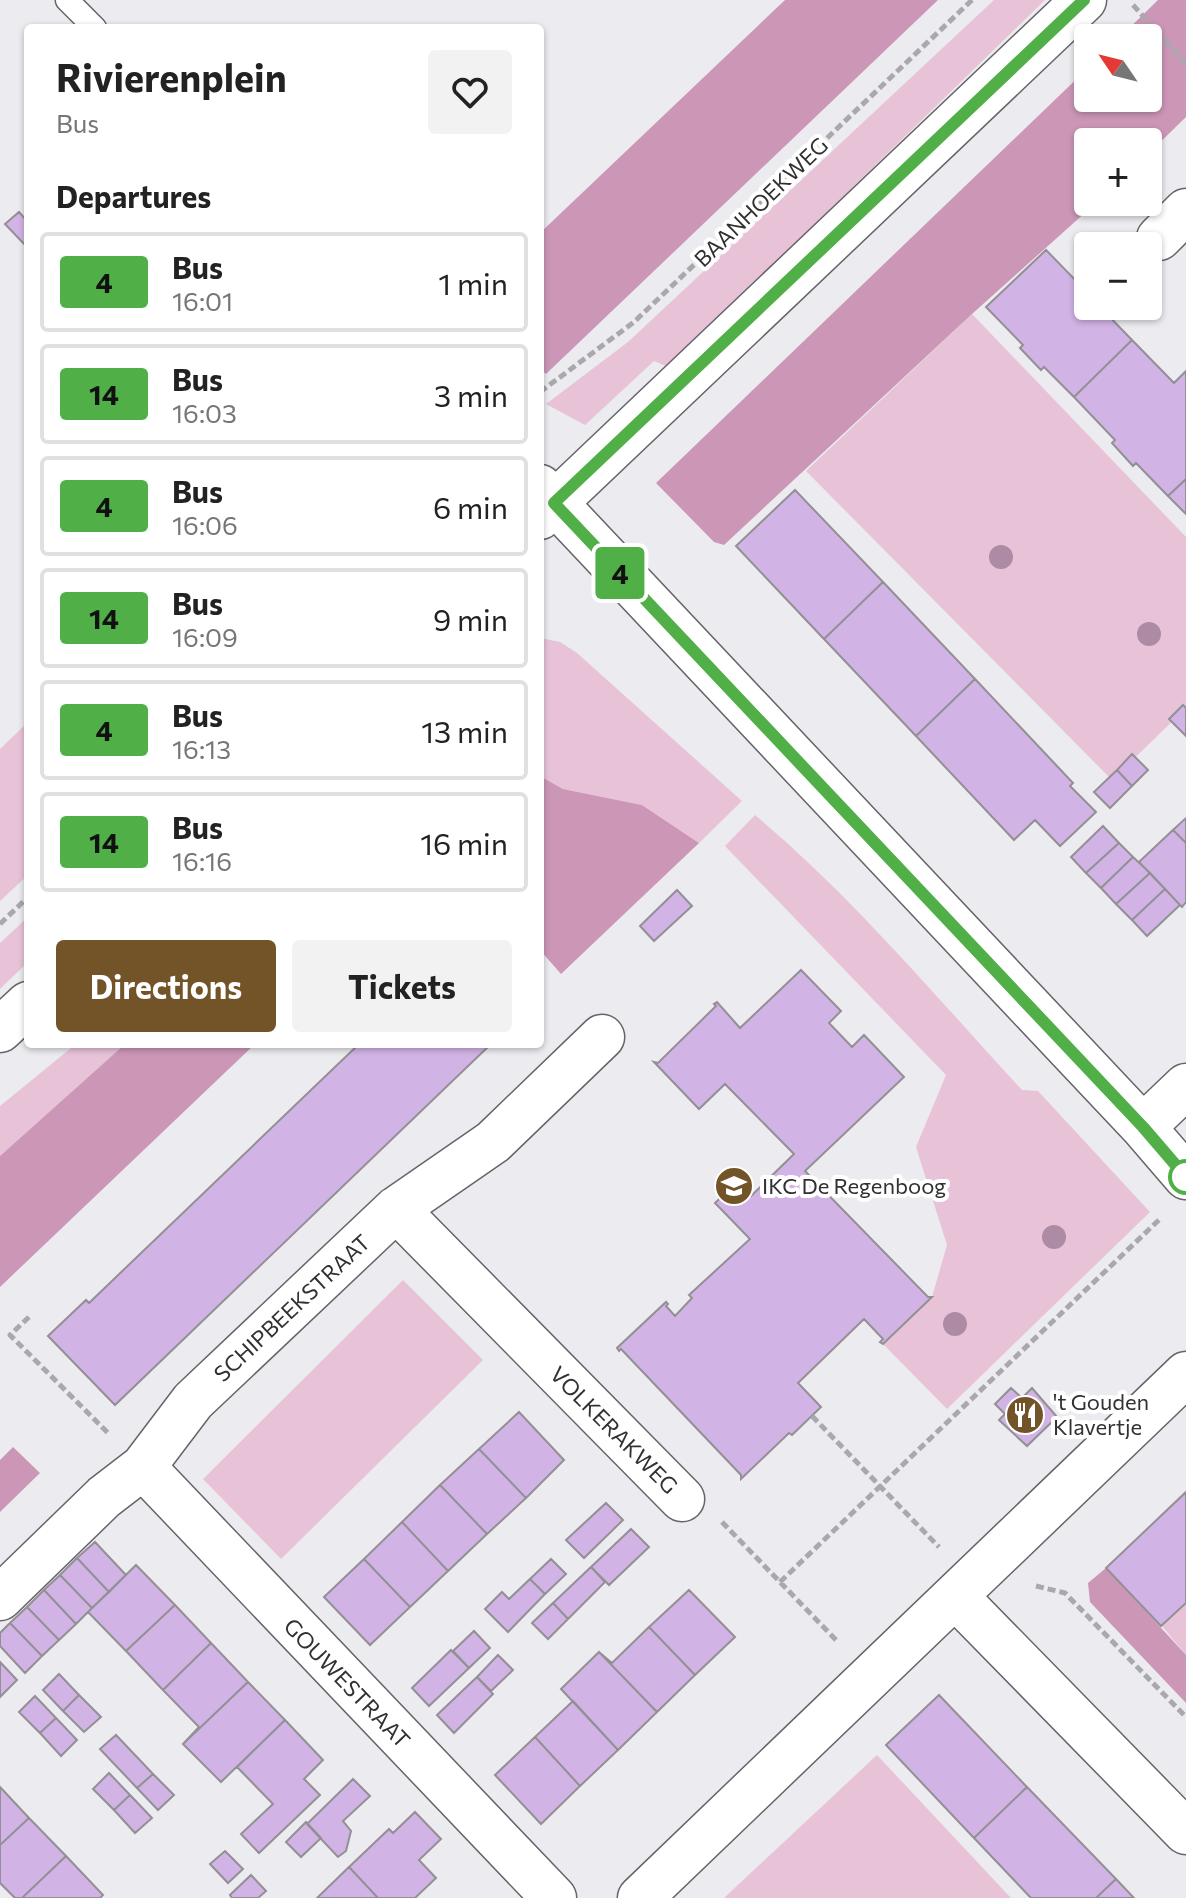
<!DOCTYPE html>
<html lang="en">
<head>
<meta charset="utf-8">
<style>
  body { margin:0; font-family:Commissioner,sans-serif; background:#f2f2f2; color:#222; height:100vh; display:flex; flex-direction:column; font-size:30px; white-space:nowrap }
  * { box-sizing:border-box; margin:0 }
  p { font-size:26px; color:#767676 }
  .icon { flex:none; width:44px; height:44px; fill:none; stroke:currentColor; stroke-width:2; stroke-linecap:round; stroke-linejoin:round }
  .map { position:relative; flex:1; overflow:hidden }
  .panel { position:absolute; left:24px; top:24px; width:520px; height:1024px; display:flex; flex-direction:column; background:#fff; border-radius:8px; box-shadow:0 2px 6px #0004 }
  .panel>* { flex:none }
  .badge { padding:0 16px; border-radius:6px; font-size:28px; line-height:52px }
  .needle { width:52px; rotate:305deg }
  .buttons { position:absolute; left:1074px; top:24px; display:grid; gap:16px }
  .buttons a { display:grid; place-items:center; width:88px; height:88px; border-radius:8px; background:#fff; box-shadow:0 2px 6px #0004; font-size:40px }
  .map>.badge { position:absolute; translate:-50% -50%; box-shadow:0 0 0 4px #fff }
  h2 { padding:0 32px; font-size:30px; line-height:72px }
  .round { display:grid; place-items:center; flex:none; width:84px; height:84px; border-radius:8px; background:#f2f2f2 }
  .head { display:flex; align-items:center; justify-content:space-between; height:136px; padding:0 32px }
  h1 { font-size:38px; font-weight:700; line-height:60px }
  .cta { display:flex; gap:16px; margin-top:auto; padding:16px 32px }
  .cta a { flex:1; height:92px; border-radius:8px; background:#735429; color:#fff; font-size:32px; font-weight:700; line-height:92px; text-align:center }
  .cta a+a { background:#f2f2f2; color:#222 }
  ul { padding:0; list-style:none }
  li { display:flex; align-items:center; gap:24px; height:100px; margin:0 16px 12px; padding:0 16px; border:4px solid #e0e0e0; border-radius:8px }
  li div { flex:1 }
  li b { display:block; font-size:30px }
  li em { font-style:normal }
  li .badge { min-width:88px; font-weight:700; text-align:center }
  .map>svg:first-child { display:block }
</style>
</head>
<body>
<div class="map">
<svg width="1186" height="1898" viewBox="0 0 1186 1898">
  <rect width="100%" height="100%" fill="#ebebf0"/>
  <path fill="#e8c3d8" d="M994,0H1045L668,367L654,361L585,425L546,404L628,342Z
    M972,314L1186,537V708L1112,780L806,471Z
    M540,638L560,642L577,653L742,801L699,843L642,805L563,789L540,776Z
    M28,722V875L0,901V749Z
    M755,815C853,897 936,997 1022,1090L1038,1091L1150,1212L947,1409L883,1344L932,1297L947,1245L916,1147L946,1075L725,846Z
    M28,917V962L0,989V943Z
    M76,1044H125L0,1156V1106Z
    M403,1280L483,1360L281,1559L203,1479Z
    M1186,1603V1655L1162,1626Z
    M877,1755L1011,1898H724Z"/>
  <path fill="#cc97b7" d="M785,0H938L546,374L540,369V233Z
    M1158,0H1186V117L1148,154V142H1088V202H1097L972,314L724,545L714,542L656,483L1088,68V98H1148V38H1119Z
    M540,776L563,789L642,805L699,843L561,974L540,950Z
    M125,1044H255L0,1287V1156Z
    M13,1447L40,1473L0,1512V1460Z
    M1106,1568L1186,1655V1703L1090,1602L1088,1583Z"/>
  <path fill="#d2b3e5" stroke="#929094" stroke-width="2" d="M19,212L28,222L26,246L5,224Z
    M1046,250L1082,287L1088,282V306H1110L1104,311L1132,340L1074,397L1044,367L1041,370L1020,348L1023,345L986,307Z
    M1132,340L1174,383L1186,371V479L1168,496L1136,463L1133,466L1112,443L1115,440L1074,397Z
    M1186,479V514L1168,496Z
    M795,490L883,582L824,639L736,546Z
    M883,582L975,679L916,736L824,639Z
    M975,679L1073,783L1070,786L1096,812L1060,846L1035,820L1014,840L916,736Z
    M1183,705L1186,708V736L1169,719Z
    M1132,754L1148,770L1132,786L1117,770Z
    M1117,770L1132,786L1110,808L1094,792Z
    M1186,818V843L1173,830Z
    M1103,826L1119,843L1086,873L1071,857Z
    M1173,830L1186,843V902L1182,907L1139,862Z
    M1119,843L1133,857L1101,888L1086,873Z
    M1133,857L1150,873L1116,904L1101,888Z
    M1150,873L1165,889L1132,920L1116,904Z
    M1165,889L1180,905L1147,936L1132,920Z
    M677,890L692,906L654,941L640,926Z
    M801,970L841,1011L829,1023L852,1047L864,1035L904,1077L805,1171L928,1297H932L883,1344L880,1342L883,1339L864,1319L798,1383L821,1407L792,1435L789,1433L741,1479V1475L621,1349L619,1351L617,1348L666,1302L668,1304L666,1306L675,1316L692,1298L689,1295L750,1239L715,1203L737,1182L751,1196L794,1154L725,1084L699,1109L654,1062L658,1063L716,1006L714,1004L717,1002L740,1028Z
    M359,1044H491L115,1405L48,1336L86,1300L89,1303Z
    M1011,1388L1022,1398L1032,1388L1057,1417L1027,1446L999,1420L1005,1414L995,1404Z
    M519,1412L564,1460L526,1498L479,1449Z
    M479,1449L526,1498L487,1534L440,1485Z
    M440,1485L487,1534L448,1571L402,1522Z
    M1186,1492V1603L1161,1626L1106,1568Z
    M606,1503L623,1520L584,1558L566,1540Z
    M402,1522L448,1571L410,1607L364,1559Z
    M631,1529L649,1547L609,1585L591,1567Z
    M95,1542L126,1575L109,1592L77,1558Z
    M77,1558L109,1592L92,1608L60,1575Z
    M364,1559L410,1607L370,1645L324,1597Z
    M551,1559L566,1574L545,1594L530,1579Z
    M136,1565L175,1605L126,1651L88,1612Z
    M591,1567L605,1582L568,1619L553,1603Z
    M60,1575L92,1608L76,1624L44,1590Z
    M530,1579L545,1594L508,1632L485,1609L502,1592L509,1599Z
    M44,1590L76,1624L59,1640L27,1607Z
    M689,1590L735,1637L695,1675L649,1627Z
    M553,1603L568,1619L548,1639L532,1623Z
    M175,1605L211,1643L163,1690L126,1651Z
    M27,1607L59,1640L42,1656L10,1623Z
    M10,1623L42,1656L25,1673L0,1646V1633Z
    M649,1627L695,1675L657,1712L599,1652L612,1663Z
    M474,1631L490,1648L469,1668L453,1651Z
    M211,1643L248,1682L183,1744L199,1727L163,1690Z
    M451,1650L469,1668L429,1706L412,1688Z
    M599,1652L657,1712L618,1750L561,1689Z
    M498,1655L513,1670L491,1691L477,1677Z
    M0,1662L17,1680L0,1697Z
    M59,1674L79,1695L63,1711L43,1690Z
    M477,1677L493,1694L454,1733L437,1715Z
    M248,1682L285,1720L221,1782L183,1744Z
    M79,1695L101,1717L84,1732L63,1711Z
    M939,1695L1027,1787L974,1838L886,1745Z
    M35,1696L56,1718L40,1733L19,1712Z
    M573,1701L618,1750L580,1786L535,1737Z
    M56,1718L77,1740L61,1756L40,1733Z
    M285,1720L323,1760L304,1779L320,1795L259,1853L241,1834L273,1804L237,1767Z
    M116,1735L153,1774L137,1788L100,1749Z
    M535,1737L580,1786L541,1824L495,1775Z
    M109,1773L130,1795L114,1810L93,1789Z
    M153,1774L174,1795L158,1810L137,1788Z
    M353,1779L370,1796L343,1821L351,1831L346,1851L338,1857L307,1824Z
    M0,1787L29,1818L0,1845Z
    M1027,1787L1116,1879L1096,1898H1031L974,1838Z
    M130,1795L152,1818L135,1833L114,1810Z
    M415,1812L441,1839L419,1860L436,1878L415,1898H378L349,1867L389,1829L393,1833Z
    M29,1818L66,1856L22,1898H15L0,1883V1845Z
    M306,1822L321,1838L301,1857L286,1842Z
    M225,1851L243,1869L228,1883L210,1864Z
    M66,1856L103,1895L100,1898H22Z
    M349,1867L378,1898H317Z
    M251,1875L266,1891L258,1898H232L230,1895Z
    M1116,1879L1134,1898H1096Z"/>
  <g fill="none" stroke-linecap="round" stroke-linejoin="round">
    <defs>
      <path id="service" d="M67,0L95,28"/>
      <path id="minor" d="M1159,238L1186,211
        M540,487L1143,1127L1186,1177
        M1143,1127L1186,1086
        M396,1209L682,1499
        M143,1467L554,1898
        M956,1597L1186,1832
        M0,1598L104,1497L143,1467L193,1401L396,1209L493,1142L602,1037
        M640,1898L1186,1374"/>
      <path id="tertiary" d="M540,517L1084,0
        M0,1030L28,1004"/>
    </defs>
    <use href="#service" stroke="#656569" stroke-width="25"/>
    <use href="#minor" stroke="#656569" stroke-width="47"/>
    <use href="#tertiary" stroke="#656569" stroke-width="47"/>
    <path stroke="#a9a9ad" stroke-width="5" stroke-dasharray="8 4" stroke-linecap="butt" d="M1133,5L1186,64
      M540,392L634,322L972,0
      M0,924L28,897
      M29,1317L10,1335L108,1433
      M812,1416L939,1547
      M722,1522L837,1641
      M780,1582L1161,1218
      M1036,1586L1065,1593L1186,1717"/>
    <use href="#service" stroke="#fff" stroke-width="22"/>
    <use href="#minor" stroke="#fff" stroke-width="44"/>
    <use href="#tertiary" stroke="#fff" stroke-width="44"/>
  </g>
  <g fill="#ae8ba4">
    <circle cx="1001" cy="557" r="12"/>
    <circle cx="1149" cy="634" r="12"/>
    <circle cx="1054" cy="1237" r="12"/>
    <circle cx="955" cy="1324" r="12"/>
  </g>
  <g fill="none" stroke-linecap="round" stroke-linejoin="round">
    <defs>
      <path id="line" d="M1084,0L554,503L1143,1127L1186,1177"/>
    </defs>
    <use href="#line" stroke="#fff" stroke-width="18"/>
    <use href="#line" stroke="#50af46" stroke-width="12"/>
  </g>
  <defs>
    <symbol id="school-disc" viewBox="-11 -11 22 22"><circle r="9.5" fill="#735429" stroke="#fff"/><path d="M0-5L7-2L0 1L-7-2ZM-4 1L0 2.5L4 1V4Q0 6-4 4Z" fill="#fff"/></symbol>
    <symbol id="restaurant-disc" viewBox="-11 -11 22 22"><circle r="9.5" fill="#735429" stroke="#fff"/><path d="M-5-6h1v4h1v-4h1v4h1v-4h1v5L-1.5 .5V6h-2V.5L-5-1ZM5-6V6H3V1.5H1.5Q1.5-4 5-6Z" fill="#fff"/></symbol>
  </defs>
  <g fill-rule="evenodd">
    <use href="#school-disc" x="712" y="1164" width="44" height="44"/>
    <use href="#restaurant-disc" x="1003" y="1393" width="44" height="44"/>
  </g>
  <circle fill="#fff" stroke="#50af46" stroke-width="4" cx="1186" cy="1177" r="16"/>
  <g text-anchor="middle" stroke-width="8" stroke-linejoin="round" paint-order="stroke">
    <g font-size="22" fill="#313133" stroke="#fff">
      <text transform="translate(761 202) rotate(-44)" y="8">BAANHOEKWEG</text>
      <text transform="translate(292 1308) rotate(-43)" y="8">SCHIPBEEKSTRAAT</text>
      <text transform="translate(614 1430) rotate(45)" y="8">VOLKERAKWEG</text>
      <text transform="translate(347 1683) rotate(46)" y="8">GOUWESTRAAT</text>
    </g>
    <g font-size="22" fill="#313133" stroke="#fff" text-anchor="start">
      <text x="762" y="1194">IKC De Regenboog</text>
      <text x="1053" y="1410">'t Gouden<tspan x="1053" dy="25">Klavertje</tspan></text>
    </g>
  </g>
</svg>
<div class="buttons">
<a><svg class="needle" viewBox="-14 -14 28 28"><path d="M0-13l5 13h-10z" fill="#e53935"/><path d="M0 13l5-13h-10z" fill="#767676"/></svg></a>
<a>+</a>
<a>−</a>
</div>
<b class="badge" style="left:620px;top:573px;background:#50af46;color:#111">4</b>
<section class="panel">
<div class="head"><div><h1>Rivierenplein</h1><p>Bus</p></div><a class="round"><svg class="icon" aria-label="heart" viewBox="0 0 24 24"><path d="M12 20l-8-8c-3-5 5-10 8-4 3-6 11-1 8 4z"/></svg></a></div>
<h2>Departures</h2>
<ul>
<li><span class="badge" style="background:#50af46;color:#111">4</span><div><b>Bus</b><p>16:01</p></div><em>1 min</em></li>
<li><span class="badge" style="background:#50af46;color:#111">14</span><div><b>Bus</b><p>16:03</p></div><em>3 min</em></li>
<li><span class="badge" style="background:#50af46;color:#111">4</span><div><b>Bus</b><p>16:06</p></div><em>6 min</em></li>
<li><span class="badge" style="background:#50af46;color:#111">14</span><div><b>Bus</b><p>16:09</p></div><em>9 min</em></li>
<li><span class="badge" style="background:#50af46;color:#111">4</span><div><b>Bus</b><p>16:13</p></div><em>13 min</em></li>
<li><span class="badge" style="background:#50af46;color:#111">14</span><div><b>Bus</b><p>16:16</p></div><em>16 min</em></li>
</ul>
<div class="cta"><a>Directions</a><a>Tickets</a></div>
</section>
</div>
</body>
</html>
